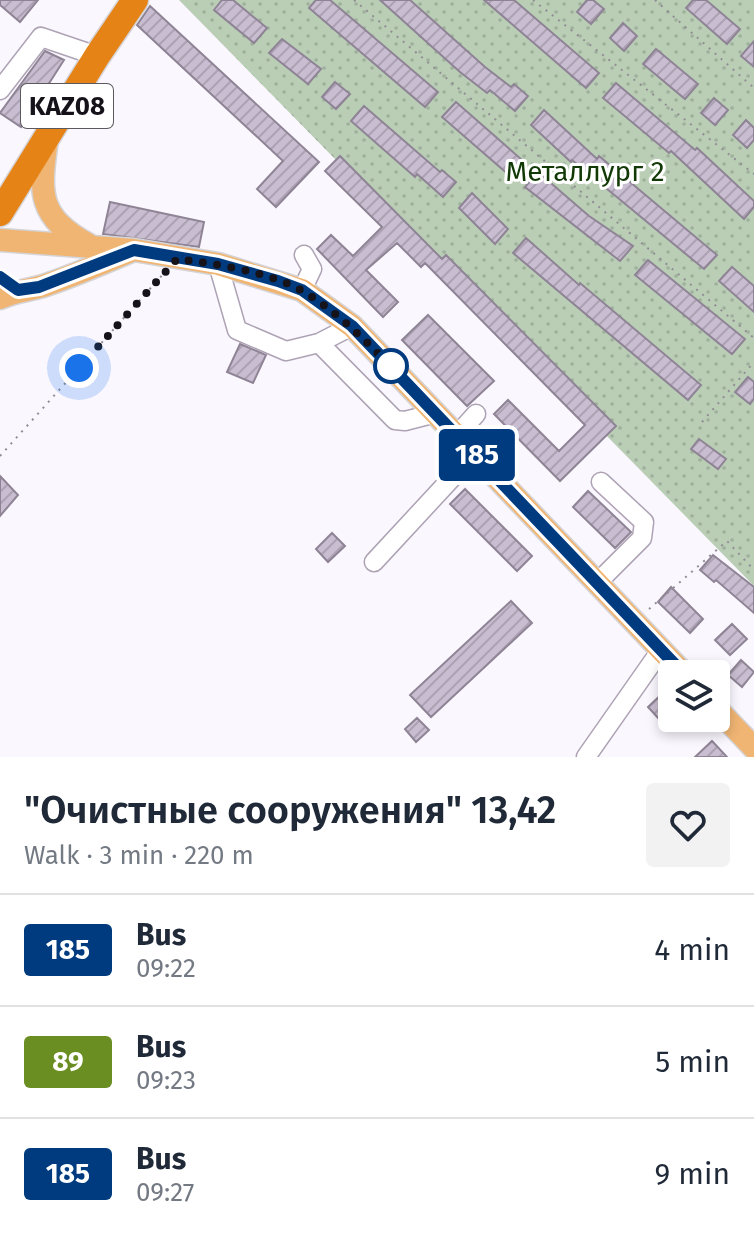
<!DOCTYPE html>
<html lang="en">
<head>
<meta charset="utf-8">
<style>
  body { margin:0; font-family:"Fira Sans",sans-serif; background:#f2f2f3; color:#1f2937; height:100vh; display:flex; flex-direction:column; font-size:30px; white-space:nowrap }
  * { box-sizing:border-box; margin:0 }
  p { font-size:26px; color:#747a83 }
  .icon { flex:none; width:44px; height:44px; fill:none; stroke:currentColor; stroke-width:2; stroke-linecap:round; stroke-linejoin:round }
  .map { position:relative; height:757px; overflow:hidden }
  .details { display:flex; flex-direction:column; background:#fff; flex:1 }
  .details>* { flex:none }
  .badge { padding:0 16px; border-radius:6px; font-size:28px; line-height:52px }
  .controls { position:absolute; left:658px; top:660px; display:grid; gap:16px }
  .controls a { display:grid; place-items:center; width:72px; height:72px; border-radius:8px; background:#fff; box-shadow:0 4px 12px #0003; font-size:40px }
  .you { position:absolute; width:40px; height:40px; margin:-20px; border:6px solid #fff; border-radius:50%; background:#1a73e8; box-shadow:0 0 0 12px #1a73e833 }
  .map>.badge { position:absolute; translate:-50% -50%; box-shadow:0 0 0 4px #fff }
  .round { display:grid; place-items:center; flex:none; width:84px; height:84px; border-radius:8px; background:#f2f2f3 }
  .summary { display:flex; align-items:center; justify-content:space-between; height:136px; padding:0 24px }
  h1 { font-size:38px; font-weight:600; line-height:60px }
  ul { padding:0; list-style:none }
  li { display:flex; align-items:center; gap:24px; height:112px; padding:0 24px; border-top:2px solid #e0e1e3 }
  li div { flex:1 }
  li b { display:block; font-size:30px }
  li em { font-style:normal }
  li .badge { min-width:88px; font-weight:700; text-align:center }
  .map>svg:first-child { display:block }
</style>
</head>
<body>
<div class="map">
<svg width="754" height="757" viewBox="0 0 754 757">
  <defs>
    <pattern id="park-dots" width="8" height="8" patternUnits="userSpaceOnUse" patternTransform="scale(2)"><rect width="8" height="8" fill="#baceb6"/><path d="M2 2h.1M6 6h.1" fill="none" stroke="#9fb09c" stroke-width="1.8" stroke-linecap="round"/></pattern>
    <pattern id="building-hatch" width="6" height="6" patternUnits="userSpaceOnUse" patternTransform="scale(2)"><rect width="6" height="6" fill="#c9bed1"/><path d="M-1 1l2-2M0 6l6-6M5 7l2-2" fill="none" stroke="#aca2b3"/></pattern>
  </defs>
  <rect width="100%" height="100%" fill="#fbf7ff"/>
  <path fill="url(#park-dots)" d="M179,0H754V587V586Z"/>
  <path fill="url(#building-hatch)" stroke="#8e8495" stroke-width="2" d="M0,0H38L20,22L0,5Z
    M222,0H233L267,28L254,43L214,10Z
    M316,0H330L438,92L425,107L309,8Z
    M380,0H410L485,67L511,87L514,84L528,96L515,111L490,90L487,93L460,72Z
    M484,0H514L599,73L586,88Z
    M587,0H593L604,9L591,24L577,12Z
    M693,0H706L740,29L727,44L686,8Z
    M150,6L319,162L276,207L257,189L283,161L137,25Z
    M623,23L637,36L624,51L610,38Z
    M282,39L321,69L308,84L269,53Z
    M754,41V67L741,56Z
    M656,49L698,84L685,99L643,64Z
    M45,51L64,60L21,127L0,113Z
    M335,82L350,94L336,109L322,97Z
    M616,83L695,150L697,148L754,201V207L744,219L671,151L669,153L603,98Z
    M714,98L728,110L715,125L701,113Z
    M456,102L522,160L509,175L442,117Z
    M364,106L440,172L442,170L456,182L443,197L417,174L415,177L351,121Z
    M544,110L597,159L599,156L717,255L704,269L572,160L571,162L531,125Z
    M746,120L754,128V140L747,148L733,135Z
    M340,156L442,259L446,255L616,426L560,481L494,414L508,400L559,451L585,425L425,263L421,267L397,243L366,270L398,302L383,317L317,249L331,235L353,256L382,227L325,171Z
    M538,172L589,216L633,246L620,261L525,187Z
    M472,193L508,229L495,244L459,208Z
    M110,202L204,222L199,247L103,234Z
    M526,238L579,285L580,283L701,385L688,400L513,253Z
    M648,260L745,339L732,354L635,275Z
    M732,267L754,286V312L719,281Z
    M428,315L494,381L467,406L402,340Z
    M240,344L266,355L253,383L227,372Z
    M748,377L754,382V399L750,404L735,392Z
    M699,439L726,459L718,469L691,449Z
    M0,476L18,495L0,516Z
    M465,489L532,556L517,571L450,504Z
    M588,491L631,532L615,548L573,507Z
    M332,533L345,546L328,562L316,549Z
    M713,555L754,587V613L716,580L714,582L700,570Z
    M671,587L703,619L690,633L658,602Z
    M511,601L532,623L431,717L410,695Z
    M732,624L747,639L730,655L715,640Z
    M741,660L754,672L742,687L728,675Z
    M665,691L672,699V709L660,720L648,707Z
    M417,718L429,730L416,742L405,729Z
    M712,741L727,757H695Z"/>
  <g fill="none" stroke-linecap="round" stroke-linejoin="round">
    <defs>
      <path id="minor" d="M0,90L41,37L97,56
        M218,264L237,330L286,351L319,343L352,326
        M302,290L312,269L304,255
        M319,343L395,420L405,421L436,413
        M457,435L476,414
        M374,562L475,453
        M597,583L642,538L644,522L601,482
        M586,757L661,650"/>
      <path id="major" d="M47,140C39,194 38,217 89,245
        M0,240L134,250L218,264L302,290L352,326L684,674
        M0,298C18,290 26,291 43,286C73,276 101,264 129,252
        M716,708L754,748"/>
      <path id="highway" d="M0,213L97,56L135,0"/>
    </defs>
    <use href="#minor" stroke="#aea3b5" stroke-width="21"/>
    <use href="#major" stroke="#d5d4d6" stroke-width="25"/>
    <use href="#highway" stroke="#d5d4d6" stroke-width="29"/>
    <path stroke="#918d94" stroke-width="2" stroke-dasharray="2 6" stroke-linecap="butt" d="M354,0L754,338
      M533,0L754,174
      M655,0L754,88
      M702,422L754,362
      M0,456L165,272
      M649,609L727,541L754,570"/>
    <use href="#minor" stroke="#fff" stroke-width="18"/>
    <use href="#major" stroke="#f0b573" stroke-width="22"/>
    <use href="#highway" stroke="#e68316" stroke-width="26"/>
  </g>
  <g fill="none" stroke-linecap="round" stroke-linejoin="round">
    <defs>
      <path id="line" d="M0,277L18,290L39,287L134,250L218,264L278,281L302,290L352,326L684,674"/>
    </defs>
    <use href="#line" stroke="#fff" stroke-width="18"/>
    <use href="#line" stroke="#003b80" stroke-width="12"/>
    <path stroke="#161219" stroke-width="8" stroke-dasharray="0 14.4" d="M79,368L177,259C216,264 271,272 304,292C339,313 366,341 394,370L391,366"/>
  </g>
  <circle fill="#fff" stroke="#003b80" stroke-width="4" cx="391" cy="366" r="16"/>
  <g text-anchor="middle" stroke-width="6" stroke-linejoin="round" paint-order="stroke">
    <rect fill="#fff" stroke="#5c595e" stroke-width="2" x="21" y="84" width="92" height="44" rx="6"/>
    <g font-size="26" font-weight="bold" fill="#161219">
      <text x="67" y="115">KAZ08</text>
    </g>
    <g font-size="28" fill="#113905" stroke="#fff">
      <text x="585" y="181">Металлург 2</text>
    </g>
  </g>
</svg>
<div class="controls">
<a><svg class="icon" aria-label="layers" viewBox="0 0 24 24"><path d="M12 4l9 5-9 5-9-5zM3 14l9 5 9-5"/></svg></a>
</div>
<div class="you" style="left:79px;top:368px"></div>
<b class="badge" style="left:477px;top:455px;background:#003b80;color:#fff">185</b>
</div>
<section class="details">
<div class="summary"><div><h1>&quot;Очистные сооружения&quot; 13,42</h1><p>Walk · 3 min · 220 m</p></div><a class="round"><svg class="icon" aria-label="heart" viewBox="0 0 24 24"><path d="M12 20l-8-8c-3-5 5-10 8-4 3-6 11-1 8 4z"/></svg></a></div>
<ul>
<li><span class="badge" style="background:#003b80;color:#fff">185</span><div><b>Bus</b><p>09:22</p></div><em>4 min</em></li>
<li><span class="badge" style="background:#6b8e23;color:#fff">89</span><div><b>Bus</b><p>09:23</p></div><em>5 min</em></li>
<li><span class="badge" style="background:#003b80;color:#fff">185</span><div><b>Bus</b><p>09:27</p></div><em>9 min</em></li>
</ul>
</section>
</body>
</html>
